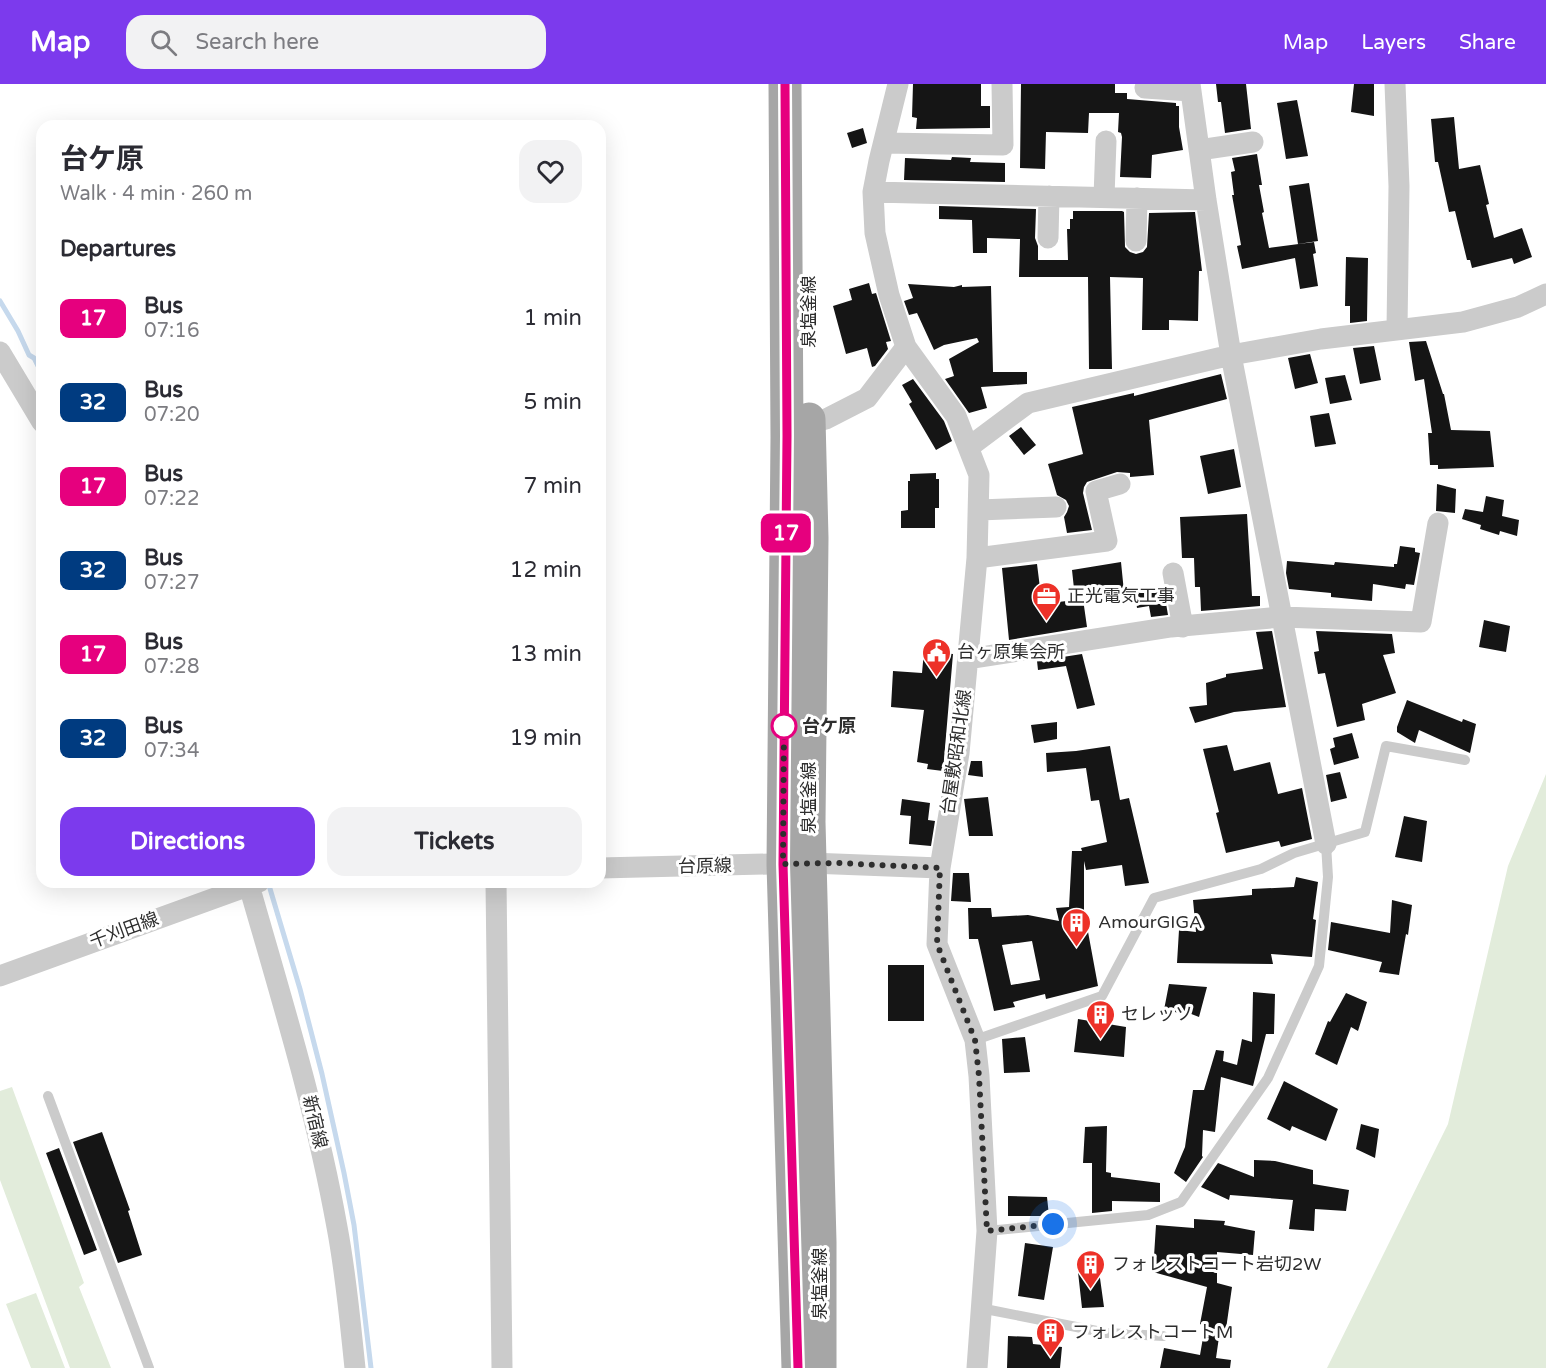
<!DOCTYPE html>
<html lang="en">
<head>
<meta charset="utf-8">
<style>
  body { margin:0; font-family:"Varela Round","Noto Sans JP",sans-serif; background:#f2f2f3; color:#2b2b33; height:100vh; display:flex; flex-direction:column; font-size:22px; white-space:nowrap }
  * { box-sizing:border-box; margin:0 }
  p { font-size:20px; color:#7c7c81 }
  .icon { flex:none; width:33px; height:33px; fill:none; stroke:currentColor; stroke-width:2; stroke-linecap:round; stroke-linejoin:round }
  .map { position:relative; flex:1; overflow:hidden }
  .panel { position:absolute; left:36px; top:36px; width:570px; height:768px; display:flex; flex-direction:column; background:#fff; border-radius:18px; box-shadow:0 6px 24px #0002 }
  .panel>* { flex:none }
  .badge { padding:0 12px; border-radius:9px; font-size:21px; line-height:39px }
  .you { position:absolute; width:30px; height:30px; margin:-15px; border:4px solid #fff; border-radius:50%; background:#1a73e8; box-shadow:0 0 0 9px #1a73e833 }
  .map>.badge { position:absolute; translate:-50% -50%; box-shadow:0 0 0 3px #fff }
  h2 { padding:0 24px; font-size:22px; line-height:54px }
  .round { display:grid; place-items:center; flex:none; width:63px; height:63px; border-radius:18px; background:#f2f2f3 }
  .head { display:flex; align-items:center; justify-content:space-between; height:102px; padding:0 24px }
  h1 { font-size:28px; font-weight:700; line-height:45px }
  .primary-button { display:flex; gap:12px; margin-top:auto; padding:12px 24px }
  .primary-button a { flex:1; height:69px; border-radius:18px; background:#7c3aed; color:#fff; font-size:24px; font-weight:700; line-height:69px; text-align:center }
  .primary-button a+a { background:#f2f2f3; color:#2b2b33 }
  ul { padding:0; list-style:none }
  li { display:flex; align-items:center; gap:18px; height:84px; padding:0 24px }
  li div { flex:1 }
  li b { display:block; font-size:22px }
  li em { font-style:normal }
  li .badge { min-width:66px; font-weight:700; text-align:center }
  header { display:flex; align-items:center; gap:36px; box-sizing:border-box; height:84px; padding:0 30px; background:#7c3aed; color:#fff }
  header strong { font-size:28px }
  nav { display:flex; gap:33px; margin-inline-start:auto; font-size:21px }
  .search { width:420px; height:54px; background:#f2f2f3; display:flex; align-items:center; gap:15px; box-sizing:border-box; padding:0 21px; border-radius:18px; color:#7c7c81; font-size:22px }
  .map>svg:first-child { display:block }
</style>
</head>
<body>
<header>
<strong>Map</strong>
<div class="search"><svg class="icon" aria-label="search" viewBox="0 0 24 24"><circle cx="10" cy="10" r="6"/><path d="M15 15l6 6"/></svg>Search here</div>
<nav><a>Map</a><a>Layers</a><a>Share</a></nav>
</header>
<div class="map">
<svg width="1546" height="1284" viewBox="0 0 1546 1284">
  <rect width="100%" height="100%" fill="#fff"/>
  <path fill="#e2ecdb" d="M1546,690V1284H1327L1448,1040L1508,782Z
    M12,1003L84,1199L79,1203L111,1284H70L0,1096V1007Z
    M36,1209L65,1284H31L6,1220Z"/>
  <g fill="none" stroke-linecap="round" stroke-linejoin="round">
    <path stroke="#c6d9ed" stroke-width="5" d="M0,217L18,247L29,271L34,274L42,290
      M268,798L300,905L322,990L344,1089L354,1141L371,1284"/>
  </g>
  <path fill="#151515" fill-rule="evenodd" d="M913,0H981V22H990V44L916,45L917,34L912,33Z
    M1021,0H1115V9H1127V15L1176,19V22H1179V43L1183,66L1152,71L1151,94L1120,93L1122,53L1121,49L1118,48L1119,29H1089L1088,49L1046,48L1045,85L1020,84Z
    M1216,0H1246L1251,45L1225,49L1221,18H1218Z
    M1354,0H1374V32L1351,28Z
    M1297,16L1308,72L1286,75L1277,19Z
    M1454,33L1459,85L1480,81L1489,120L1486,121L1494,154L1522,144L1532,173L1514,180L1512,174L1472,184L1470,176H1467L1455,127L1449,128L1438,78H1435L1431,35Z
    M863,44L867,59L852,64L847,49Z
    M1257,70L1262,101H1259L1264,128L1262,129L1269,164L1314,158L1316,169L1313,170L1318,202L1300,205L1295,174L1242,185L1237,162L1241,161L1232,111H1234L1231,88L1235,87L1232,74Z
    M952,73L971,74L970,78L1005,79V98L904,96L905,74L951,76Z
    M1309,99L1318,157L1298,160L1289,102Z
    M939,122L1036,125L1035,154L1038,162V176H1068L1067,145H1070V135H1073V127H1122L1124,128L1125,163L1130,168L1136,170L1143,168L1147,163L1149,129L1195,128L1202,187H1199L1198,237L1169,236V246H1142L1143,194L1110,193L1112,285H1089L1088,193H1019L1020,155L987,154V169H973L972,136L939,135Z
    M1346,173L1368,174L1367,237L1350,239V222H1345Z
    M869,199L872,210L876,209L891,257L886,258L888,265L875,282L872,283L867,264L846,270L833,222L852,216L849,205Z
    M908,200L954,203L962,201V203L991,202L993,288H1027V300L981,303L987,324L969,329L945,295L954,292L949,275L979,258L977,254L944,261L934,266L917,229L909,231L904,217L913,214Z
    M1426,257L1443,310H1444L1451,346L1490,347L1494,383L1438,385V381H1430L1428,349H1432L1424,295L1415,297L1409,258Z
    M1374,262L1381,296L1360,300L1353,264Z
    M1310,270L1318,299L1295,305L1288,274Z
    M1221,290L1227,315L1149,336L1154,391L1130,393V389L1117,388L1087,398L1084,403L1083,409L1092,446L1067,449L1064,433L1067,428L1069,422L1066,416L1057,411L1048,380L1083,370L1072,323L1134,309V312Z
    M1345,291L1352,316L1330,320L1325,294Z
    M913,295L944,337L952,357L936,366L909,320L912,318L902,301Z
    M1329,329L1336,360L1315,363L1310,332Z
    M1021,343L1036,361L1024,371L1009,352Z
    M1234,365L1241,403L1208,410L1200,372Z
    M936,389V395H939V424H935V444H901V427L908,426V397H910V390Z
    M1437,400L1456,405L1455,429L1436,427Z
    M1486,412L1504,416L1502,432L1519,436L1517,452L1500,447L1499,451L1480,445L1481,441L1462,435L1465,425L1483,428Z
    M1247,430L1252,512H1260V522L1201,527L1200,503H1195L1194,474H1182L1180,433Z
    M1400,462L1415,464V468L1420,469L1414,501L1406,500L1405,505L1373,500L1372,517L1331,513V509L1289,505L1286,489L1287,477L1334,481L1335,478L1394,483V480H1397Z
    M1121,478L1124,508L1075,514L1072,486Z
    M1037,480L1042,520L1083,515L1087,543L1009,556L1002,484Z
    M1163,502L1168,531L1151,533L1149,522L1137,524L1135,507Z
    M1484,536L1510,542L1506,568L1479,563Z
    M1272,547L1286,623L1234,628L1195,639L1189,623L1207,621L1206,599L1226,593V590L1263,585L1256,548Z
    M1316,547L1392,550L1395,569L1383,571L1396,609L1362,620L1365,636L1337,643L1325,589L1318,590L1314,568L1319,567Z
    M924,567L953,570L943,687L927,685L928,680L917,678L924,626L891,623L893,587L922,589Z
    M1082,570L1095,621L1077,625L1066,582L1038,586L1037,577Z
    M1407,616L1462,638L1463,635L1476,640L1470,669L1419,646L1415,659L1397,648V643Z
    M1057,638V655L1034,659L1031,641Z
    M1352,649L1359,674L1334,681L1330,665L1335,663L1333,654Z
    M1227,661L1234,687L1270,678L1278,710L1302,704L1312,755L1281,763L1279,757L1226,769L1216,729L1219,728L1203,665Z
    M1110,662L1120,716L1129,714L1149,799L1125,802L1122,781L1086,786L1084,777V826L1098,902L1046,915L1045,910L1013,918L1015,923L994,927L978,855H969L968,824H991L992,833L1028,831L1059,837L1056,824L1069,823L1072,767H1082L1081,764L1107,758L1099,716L1091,717L1086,684L1047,688L1046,669L1076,667ZM1032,857L1040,896L1011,901L1002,861Z
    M971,677H982L983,693L968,691Z
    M1340,688L1347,714L1331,718L1326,691Z
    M988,713L993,752H969L964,715Z
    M902,715L930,719L928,736L935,737L931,762L909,760L911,732L900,731Z
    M1404,732L1427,737L1422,778L1395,773Z
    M953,789H969L971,818L951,817Z
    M1296,793L1318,798L1313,835L1316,836L1312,873L1271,870L1273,880L1177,879L1179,846L1196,848L1193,816L1252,811V805L1294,803Z
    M1392,816L1412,821L1408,851L1406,850L1399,891L1379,888L1382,878L1328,866L1331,838L1390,849Z
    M888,881H924V937H888Z
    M1169,900L1207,903L1199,933L1181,926L1180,929L1164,926Z
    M1253,908L1275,910L1274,950H1266L1253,1002L1221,993L1215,1048L1203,1046L1202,1072L1203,1073L1186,1098L1174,1089L1185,1063L1193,1006H1204L1216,966L1224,967L1223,977L1237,981L1242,955L1252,958Z
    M1346,909L1367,918L1358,947L1351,943L1337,981L1315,970L1328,937L1330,938Z
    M1078,935L1126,943L1124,973L1074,968Z
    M1025,953L1030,988L1004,989L1002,955Z
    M1284,997L1338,1025L1326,1057L1292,1042L1290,1047L1267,1035Z
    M1361,1040L1379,1045L1375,1074L1356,1065Z
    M1107,1042L1106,1088L1111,1089V1093L1160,1099V1118L1112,1117V1127L1092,1129V1079H1083L1085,1043Z
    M102,1048L130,1126L128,1127L142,1171L118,1179L73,1058Z
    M59,1064L97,1166L84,1171L46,1069Z
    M1254,1076L1275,1077L1313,1086V1100L1349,1106L1346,1127L1315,1125L1314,1147L1289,1145L1293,1116L1230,1111L1229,1116L1201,1103L1218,1079L1254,1093Z
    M1008,1112L1047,1113L1049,1132H1008Z
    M1194,1135L1225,1137L1224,1141L1255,1147L1253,1171L1217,1168V1199L1232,1203L1226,1245L1220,1246L1216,1274L1231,1276L1230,1284H1160L1164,1264L1200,1271L1205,1242L1200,1240L1207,1203L1153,1188L1156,1141L1194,1144Z
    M1025,1159L1053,1163L1044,1216L1018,1212Z
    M1099,1187L1104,1223L1082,1224L1078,1188Z
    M1008,1252L1032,1253L1033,1260L1062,1263L1060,1284H1007Z"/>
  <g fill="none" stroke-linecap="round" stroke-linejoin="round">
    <path stroke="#cbcbcb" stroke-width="10" d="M975,956L1102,912L1154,814L1261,785L1294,769L1365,748L1386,662L1465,676
      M48,1012L149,1284
      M987,1147L1148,1131L1181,1118L1268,994L1319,882L1328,793L1326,760
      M980,1224L1107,1249L1163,1252"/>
    <path stroke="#cbcbcb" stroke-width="21" d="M898,0L879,77L873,108L875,149L889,211L906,263L956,332L979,391L977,474L959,669L940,784L937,860L975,956L979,992L987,1147L977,1284
      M1190,0L1206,116L1231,271L1326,760
      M1395,0L1399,102L1397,245
      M1145,4L1191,7
      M884,59L1003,61L1002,0
      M1199,66L1253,58
      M873,108L1206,116
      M1104,113L1106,57
      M1048,154L1049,112
      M1136,157L1137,114
      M0,268L42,338
      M808,340L826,335L867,314L906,263
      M969,363L1028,319L1231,271L1321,255L1463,238L1518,223L1546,210
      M979,426L1056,423
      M977,474L1107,457L1096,407L1120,400
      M1173,489L1183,543
      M968,575L1171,543L1282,533L1421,538L1438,439
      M600,784L810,779L940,784
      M248,798C281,913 316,1026 337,1143C346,1190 350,1237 355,1284
      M496,798L502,1284
      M0,892L259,798"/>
    <path stroke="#a6a6a6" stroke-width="33" d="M785,0L787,353L783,780L798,1284
      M809,335L812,454L809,738L820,1158V1284"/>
  </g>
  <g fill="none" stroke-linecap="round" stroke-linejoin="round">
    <defs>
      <path id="line" d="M785,0L787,352L783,780L798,1284"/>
    </defs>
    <use href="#line" stroke="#fff" stroke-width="14"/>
    <use href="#line" stroke="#e6007e" stroke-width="9"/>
    <path stroke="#2e2e2e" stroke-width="6" stroke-dasharray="0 10.8" d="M784,642L783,780L838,779L940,784L937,860L975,956L979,992L987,1147L1053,1140"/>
  </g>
  <defs>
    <symbol id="office-pin" viewBox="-11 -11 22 30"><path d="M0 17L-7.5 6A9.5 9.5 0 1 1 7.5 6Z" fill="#ed3128" stroke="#fff"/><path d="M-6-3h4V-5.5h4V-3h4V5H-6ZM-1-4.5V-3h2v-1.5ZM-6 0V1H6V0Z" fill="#fff"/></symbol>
    <symbol id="civic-pin" viewBox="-11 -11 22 30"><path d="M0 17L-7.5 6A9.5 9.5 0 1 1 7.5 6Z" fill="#ed3128" stroke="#fff"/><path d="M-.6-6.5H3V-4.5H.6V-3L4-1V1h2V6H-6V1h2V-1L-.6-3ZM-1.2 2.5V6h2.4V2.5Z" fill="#fff"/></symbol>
    <symbol id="building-pin" viewBox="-11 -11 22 30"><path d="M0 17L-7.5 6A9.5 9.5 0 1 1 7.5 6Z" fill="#ed3128" stroke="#fff"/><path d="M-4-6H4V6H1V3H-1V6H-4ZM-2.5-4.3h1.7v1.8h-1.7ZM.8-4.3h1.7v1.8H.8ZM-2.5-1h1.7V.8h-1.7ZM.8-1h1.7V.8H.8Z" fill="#fff"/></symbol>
  </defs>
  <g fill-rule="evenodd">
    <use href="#office-pin" x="1030" y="496" width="33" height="45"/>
    <use href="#civic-pin" x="920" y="552" width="33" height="45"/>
    <use href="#building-pin" x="1060" y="822" width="33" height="45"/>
    <use href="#building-pin" x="1084" y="914" width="33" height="45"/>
    <use href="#building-pin" x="1074" y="1164" width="33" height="45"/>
    <use href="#building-pin" x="1034" y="1232" width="33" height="45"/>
  </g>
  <circle fill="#fff" stroke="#e6007e" stroke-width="3" cx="784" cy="642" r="12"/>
  <g text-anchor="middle" stroke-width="6" stroke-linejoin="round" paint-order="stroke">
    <g font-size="18" fill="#2e2e2e" stroke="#fff">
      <text transform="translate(809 228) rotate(-90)" y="6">泉塩釜線</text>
      <text transform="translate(956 668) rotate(-82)" y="6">台屋敷昭和北線</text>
      <text transform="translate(809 714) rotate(-90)" y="6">泉塩釜線</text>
      <text transform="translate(705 782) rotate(-1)" y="6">台原線</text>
      <text transform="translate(124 846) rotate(-20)" y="6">千刈田線</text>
      <text transform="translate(315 1038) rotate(77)" y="6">新宿線</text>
      <text transform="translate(820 1200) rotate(-90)" y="6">泉塩釜線</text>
    </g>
    <g font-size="18" fill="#2e2e2e" stroke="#fff" text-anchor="start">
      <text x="1067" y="518">正光電気工事</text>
      <text x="957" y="574">台ヶ原集会所</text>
      <text x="1098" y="844">AmourGIGA</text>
      <text x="1121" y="936">セレッソ</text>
      <text x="1112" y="1186">フォレストコート岩切2W</text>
      <text x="1072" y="1254">フォレストコートM</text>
    </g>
    <g font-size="18" font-weight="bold" fill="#2e2e2e" stroke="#fff" text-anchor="start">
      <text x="802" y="648">台ケ原</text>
    </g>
  </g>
</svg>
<div class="you" style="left:1053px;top:1140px"></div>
<b class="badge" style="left:786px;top:449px;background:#e6007e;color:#fff">17</b>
<section class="panel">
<div class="head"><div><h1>台ケ原</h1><p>Walk · 4 min · 260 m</p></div><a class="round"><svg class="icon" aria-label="heart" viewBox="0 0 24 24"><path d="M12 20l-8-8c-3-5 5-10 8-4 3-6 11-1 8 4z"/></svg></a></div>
<h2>Departures</h2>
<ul>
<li><span class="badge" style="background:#e6007e;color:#fff">17</span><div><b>Bus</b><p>07:16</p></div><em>1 min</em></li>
<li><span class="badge" style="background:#003b80;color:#fff">32</span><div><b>Bus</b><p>07:20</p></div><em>5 min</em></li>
<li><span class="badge" style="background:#e6007e;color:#fff">17</span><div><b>Bus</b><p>07:22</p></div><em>7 min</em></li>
<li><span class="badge" style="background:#003b80;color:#fff">32</span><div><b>Bus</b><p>07:27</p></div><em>12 min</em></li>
<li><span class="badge" style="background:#e6007e;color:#fff">17</span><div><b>Bus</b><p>07:28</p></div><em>13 min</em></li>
<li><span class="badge" style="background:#003b80;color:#fff">32</span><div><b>Bus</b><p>07:34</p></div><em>19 min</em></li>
</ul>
<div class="primary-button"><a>Directions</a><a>Tickets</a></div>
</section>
</div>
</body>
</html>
